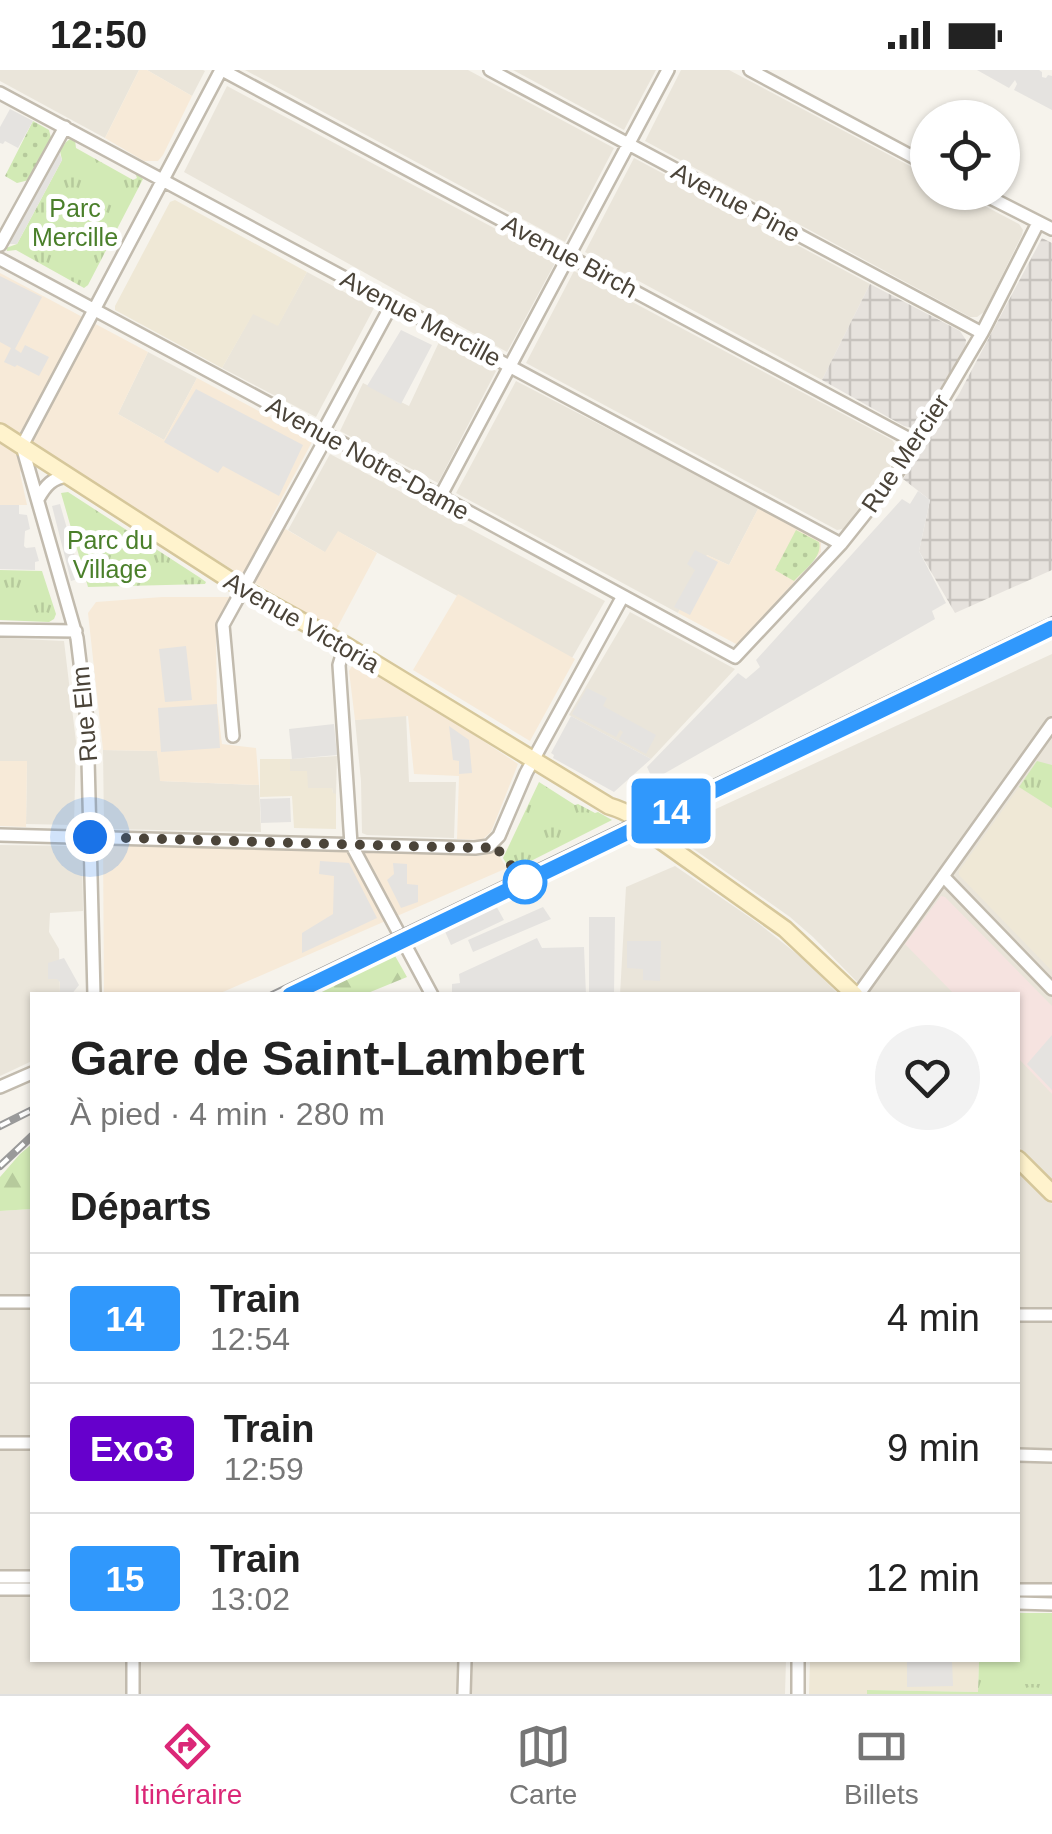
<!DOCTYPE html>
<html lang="fr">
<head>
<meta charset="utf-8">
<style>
  body { margin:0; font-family:Helvetica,sans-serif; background:#f2f2f2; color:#222; height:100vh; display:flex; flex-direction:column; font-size:38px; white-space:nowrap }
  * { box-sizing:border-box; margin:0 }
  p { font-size:32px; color:#767676 }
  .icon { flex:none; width:55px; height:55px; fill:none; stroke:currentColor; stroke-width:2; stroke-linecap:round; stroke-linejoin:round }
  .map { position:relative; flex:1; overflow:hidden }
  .drawer { position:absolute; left:30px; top:922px; width:990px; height:670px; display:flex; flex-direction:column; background:#fff; border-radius:0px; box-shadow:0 2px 8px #0004 }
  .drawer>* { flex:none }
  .badge { padding:0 20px; border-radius:8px; font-size:35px; line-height:65px }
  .controls { position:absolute; left:910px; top:30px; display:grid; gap:20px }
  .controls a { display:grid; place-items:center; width:110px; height:110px; border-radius:50%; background:#fff; box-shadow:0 2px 8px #0004; font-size:50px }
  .you { position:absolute; width:50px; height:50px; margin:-25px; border:8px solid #fff; border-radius:50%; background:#1a73e8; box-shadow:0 0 0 15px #1a73e833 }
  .map>.badge { position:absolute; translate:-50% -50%; box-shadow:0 0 0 5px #fff }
  h2 { padding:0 40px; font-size:38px; line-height:90px }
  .round { display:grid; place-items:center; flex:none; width:105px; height:105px; border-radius:52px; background:#f2f2f2 }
  .overview { display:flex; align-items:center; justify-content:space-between; height:170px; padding:0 40px }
  h1 { font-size:48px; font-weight:800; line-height:75px }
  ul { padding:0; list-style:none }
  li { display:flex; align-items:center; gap:30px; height:130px; padding:0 40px; border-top:2px solid #e0e0e0 }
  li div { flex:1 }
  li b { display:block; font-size:38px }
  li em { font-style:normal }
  li .badge { min-width:110px; font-weight:700; text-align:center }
  .status { display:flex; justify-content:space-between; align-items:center; height:70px; padding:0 50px; background:#fff; direction:ltr }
  .status svg { height:28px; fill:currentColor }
  .dock { display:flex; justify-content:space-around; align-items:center; height:140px; border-top:2px solid #e0e0e0; background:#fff; font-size:28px; color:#767676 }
  .dock a { display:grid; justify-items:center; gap:5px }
  .dock .current { color:#db2777 }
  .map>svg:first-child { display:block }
</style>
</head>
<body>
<div class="status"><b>12:50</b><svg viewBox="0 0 49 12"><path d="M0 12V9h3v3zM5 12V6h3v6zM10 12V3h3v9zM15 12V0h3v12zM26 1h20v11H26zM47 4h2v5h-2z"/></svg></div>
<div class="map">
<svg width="1052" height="1624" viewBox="0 0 1052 1624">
  <defs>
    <pattern id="industrial-grid" width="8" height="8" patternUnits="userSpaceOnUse" patternTransform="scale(2.5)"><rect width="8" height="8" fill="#e6e2dd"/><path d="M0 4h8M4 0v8" fill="none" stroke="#c7c3be"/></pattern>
    <pattern id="grass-dots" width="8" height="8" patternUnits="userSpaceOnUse" patternTransform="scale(2.5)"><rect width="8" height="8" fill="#d2eab5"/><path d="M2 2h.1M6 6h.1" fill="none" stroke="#b6ca9c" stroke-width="1.8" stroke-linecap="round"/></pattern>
    <pattern id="forest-firs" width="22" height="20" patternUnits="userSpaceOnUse" patternTransform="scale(2.5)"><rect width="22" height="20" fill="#d2eab5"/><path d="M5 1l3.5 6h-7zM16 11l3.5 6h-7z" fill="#b6ca9c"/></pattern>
    <pattern id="park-tufts" width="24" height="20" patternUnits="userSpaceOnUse" patternTransform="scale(2.5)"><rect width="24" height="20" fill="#d2eab5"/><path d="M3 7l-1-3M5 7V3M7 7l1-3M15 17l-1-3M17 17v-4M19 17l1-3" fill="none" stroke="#b6ca9c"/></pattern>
  </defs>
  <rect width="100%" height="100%" fill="#f6f3ec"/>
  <path fill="#eae5da" d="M0,0H139L105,68L0,11Z
    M147,0H203L205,1L192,26Z
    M245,0H468L614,78L565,172Z
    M513,0H656L624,60Z
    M681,0H729L927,105L928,122L960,123L1019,154L1023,160L1022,165L984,242L977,247H970L645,71Z
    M227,16L556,191L507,282L184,102Z
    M634,88L870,214L822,310L585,182Z
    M574,201L892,370L898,378L896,388L848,453L843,459L837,460L526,293Z
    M307,202L374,238L316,347L222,298L253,243L278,255Z
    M440,270L496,301L438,413L340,361L363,313L409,336Z
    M148,282L197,308L164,370L118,344Z
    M516,311L759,437L729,495L707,485L678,543L456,423Z
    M330,384L605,531L572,588L339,462L326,483L288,460Z
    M630,542L735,599L651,689L569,645Z
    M0,568L64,571L76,672L74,755L26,754L27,692L0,691Z
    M1052,584V1111L1018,1076V925H870L813,867L790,847L668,761Z
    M406,643L409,712H456L454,768L367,765L362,763L361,711L355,650Z
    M103,680L157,681L161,711L259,715L261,762L109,759L104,755Z
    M337,686L336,724H333L332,718H307L290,701V689Z
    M0,775L75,776L82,782L83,841L50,843L49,862L59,879L60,925H32V991L0,1006Z
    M675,796L758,853L807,892L839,925H620L626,817Z
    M1018,1099L1052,1134V1512H1018Z
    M32,1139V1499H0V1141Z
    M0,1524H32V1590H786L785,1624H0Z"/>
  <path fill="#f7ead8" d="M139,0H147L192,26L163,85L158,91H144L105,68Z
    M0,203L148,282L118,344L164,370L197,308L313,370L270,450L325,482L338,461L377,483L336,560L228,497L0,352Z
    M0,373H5L16,381L20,388L22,398L20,403L27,435H0Z
    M759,437L821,470V482L738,575L678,543L707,485L729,495Z
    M458,524L575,589L530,671L413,600Z
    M162,527H230L216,569L217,634L222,674L256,678L259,715L160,711L157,681L103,680L88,543L96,532Z
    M357,587L518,694L491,762L482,770L457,769L459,706L414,704L408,646L355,650L349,601Z
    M0,691H27L26,757L0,756Z
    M103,772L480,786L496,781L507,798L216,925H104Z"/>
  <path fill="url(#industrial-grid)" d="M1042,168L1052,173V500L955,543L919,481L930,430L903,409L959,324Z
    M870,214L960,261L966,270L965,278L920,351L912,358L904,356L822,310Z"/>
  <path fill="#efe8d6" d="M175,130L307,202L278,256L253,244L222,298L115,240V236L170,132Z
    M260,689H290V701H307L308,718H332L333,723L336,724V759L294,758L292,726L260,727Z
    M1019,717L1052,738V901L959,805V801Z
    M810,1590H979L978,1622L868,1620L867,1624H809Z"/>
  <path fill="#f6e3e0" d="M941,826L945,827L1052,936V1024L1018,988V925H955L905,874Z"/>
  <path fill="url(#grass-dots)" d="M33,51L49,60L51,68L29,110L17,113L5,106Z
    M796,460L819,472C823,487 804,500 794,511L775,500Z"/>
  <path fill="url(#forest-firs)" d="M394,884L407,907L363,925H310Z
    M32,1074V1139L0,1141V1107L20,1084Z"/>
  <path fill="url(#park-tufts)" d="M70,69L75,70L76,78L133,110L137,108L135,103L143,109L88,215L84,218L16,180L7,181L6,178L17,174L62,90L60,81L66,72Z
    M68,422L199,507L206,512L205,514L88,517L61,423Z
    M0,500L42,501L56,544L54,549L49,552L0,550Z
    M1037,691L1052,695V738L1019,717Z
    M539,712L575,735L578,734L595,743L598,742L612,750L511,801L503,788Z
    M1018,1543H1052V1624H867V1620L978,1622L979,1590H1018Z"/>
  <path fill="#d2eab5" d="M1018,1551H1052V1614H981V1590H1018Z"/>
  <path fill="#e5e3e0" d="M977,0H1039L1042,2V7L1046,8L1048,5L1052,6V40L1014,20L1017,14L1015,10L1009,18Z
    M10,39L33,51L18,78L5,71L3,74L0,73V57Z
    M58,79L62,90L17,174H8Z
    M0,206L42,227L15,279L21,283L25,275L49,287L39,306L17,295L15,297L4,292L11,278L0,272Z
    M401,260L432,275L401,334L367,316Z
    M196,319L303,375L279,426L223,396L218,403L164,372Z
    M918,421L930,430L919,481L946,533L932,541L935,549L653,710L647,697L738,603L746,609L760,597L756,590L902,429L910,434Z
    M60,434L81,508L71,511L52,436Z
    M0,435H19V444L27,445L30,459L25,461L24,476L26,478L35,477L39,491L35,492V500L0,499Z
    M695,480L718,492L690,545L674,537L695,500L687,494Z
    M186,576L192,630L165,632L159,579Z
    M587,618L607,628L603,636L656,665L646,684L619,669L623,662L620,660L616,667L572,644Z
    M217,634L220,678L161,682L158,638Z
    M571,646L651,689L614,722L553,688L554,685L551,683Z
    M334,654L337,685L292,689L289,659Z
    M449,656L469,670L472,703L459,704V691L453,690Z
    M290,728L291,752L261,753L260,729Z
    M320,791L349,793L377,848L302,883V863L333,844L334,806L319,804Z
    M393,793L407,794V814L418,815V832L401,838L387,810L394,804Z
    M494,832L504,850L451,875L443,857Z
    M543,837L551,849L473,882L468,870Z
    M589,847H615L614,925H589Z
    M537,868L542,878L584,877L586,925H452V914L460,913L459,904Z
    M627,871H661L660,911L643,910V899L627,898Z
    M64,888L79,915L71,925H60V912L57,909H48V893Z
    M1052,965V1020L1027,994Z
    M907,1590H952L953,1616L907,1617Z"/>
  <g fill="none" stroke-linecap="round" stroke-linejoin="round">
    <defs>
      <path id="street" d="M222,0L917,373
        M490,0L982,263
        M750,0L928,95
        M0,23L841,474
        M979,122L1052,159
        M0,175L65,57
        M0,189L324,363L735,587L841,474L892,410L917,373L982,263L1038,153
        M440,427L668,0
        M38,429C46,415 52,408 68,406
        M0,560L76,561
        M345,575L339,595L351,774L432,925
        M233,666L223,555L321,377L326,356L392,234
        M0,765L475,778L489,776L499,766L526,703L623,526
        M943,806L1052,919
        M94,925L87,650L77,568L22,376L221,0
        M858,925L1052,654
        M0,1017L32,1003
        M0,1232H32
        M1018,1245H1052
        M0,1373H32
        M1018,1385L1052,1386
        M0,1507H32
        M0,1519H32
        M1018,1520H1052
        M1018,1533L1052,1534
        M133,1624V1590
        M464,1624L465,1590
        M798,1624V1590"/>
      <path id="secondary" d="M0,362L242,518L345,575L609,736C630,742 646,753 660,770
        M652,767L660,770L785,859L855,925
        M1018,1089L1052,1123"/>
    </defs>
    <use href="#street" stroke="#c2bbae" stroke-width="16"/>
    <use href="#secondary" stroke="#d6c79b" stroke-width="20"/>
    <use href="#street" stroke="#fff" stroke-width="11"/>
    <use href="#secondary" stroke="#fff3cd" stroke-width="15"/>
    <defs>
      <path id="rail" d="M272,925L1052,550
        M0,1056L32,1040
        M0,1096L32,1066"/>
    </defs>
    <use href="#rail" stroke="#9a9a9a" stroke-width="8"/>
    <use href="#rail" stroke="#fff" stroke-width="4" stroke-dasharray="11" stroke-linecap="butt"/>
  </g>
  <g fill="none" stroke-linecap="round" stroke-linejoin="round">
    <defs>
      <path id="line" d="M290,925L1052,558"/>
    </defs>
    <use href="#line" stroke="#fff" stroke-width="22"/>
    <use href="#line" stroke="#3098fc" stroke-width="15"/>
    <path stroke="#4b4439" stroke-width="10" stroke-dasharray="0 18" d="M90,767L474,778H485L493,774L525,812"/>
  </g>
  <circle fill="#fff" stroke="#3098fc" stroke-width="5" cx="525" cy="812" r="20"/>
  <g text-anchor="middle" stroke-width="10" stroke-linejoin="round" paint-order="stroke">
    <g font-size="25" fill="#4b4439" stroke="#fff">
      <text transform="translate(736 132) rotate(28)" y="9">Avenue Pine</text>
      <text transform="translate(570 186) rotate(28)" y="9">Avenue Birch</text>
      <text transform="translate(421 248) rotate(28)" y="9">Avenue Mercille</text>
      <text transform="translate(905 383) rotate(-56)" y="9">Rue Mercier</text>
      <text transform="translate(368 388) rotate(29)" y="9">Avenue Notre-Dame</text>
      <text transform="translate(302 552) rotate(30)" y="9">Avenue Victoria</text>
      <text transform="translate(84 644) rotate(-95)" y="9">Rue Elm</text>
    </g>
    <g font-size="25" fill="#4a7f2a" stroke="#fff">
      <text x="75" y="147">Parc<tspan x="75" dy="29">Mercille</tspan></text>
      <text x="110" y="479">Parc du<tspan x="110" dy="29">Village</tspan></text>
    </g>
  </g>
</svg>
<div class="controls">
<a><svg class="icon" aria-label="locate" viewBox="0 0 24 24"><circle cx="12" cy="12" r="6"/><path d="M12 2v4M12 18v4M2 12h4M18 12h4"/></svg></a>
</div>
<div class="you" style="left:90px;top:767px"></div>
<b class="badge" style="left:671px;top:741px;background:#3098fc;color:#fff">14</b>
<section class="drawer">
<div class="overview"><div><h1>Gare de Saint-Lambert</h1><p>À pied · 4 min · 280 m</p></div><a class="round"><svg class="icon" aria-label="heart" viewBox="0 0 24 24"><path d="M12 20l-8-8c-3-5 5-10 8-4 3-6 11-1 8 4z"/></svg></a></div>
<h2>Départs</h2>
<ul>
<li><span class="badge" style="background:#3098fc;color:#fff">14</span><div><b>Train</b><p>12:54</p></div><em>4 min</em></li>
<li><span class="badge" style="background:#60c;color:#fff">Exo3</span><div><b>Train</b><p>12:59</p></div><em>9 min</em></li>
<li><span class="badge" style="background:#3098fc;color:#fff">15</span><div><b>Train</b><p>13:02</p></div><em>12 min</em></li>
</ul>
</section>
</div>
<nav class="dock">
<a class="current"><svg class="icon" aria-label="directions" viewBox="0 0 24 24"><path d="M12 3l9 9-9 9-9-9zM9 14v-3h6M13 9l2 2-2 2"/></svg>Itinéraire</a>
<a><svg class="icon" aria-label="map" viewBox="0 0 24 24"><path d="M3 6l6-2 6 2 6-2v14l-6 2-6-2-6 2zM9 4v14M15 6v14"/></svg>Carte</a>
<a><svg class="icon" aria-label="tickets" viewBox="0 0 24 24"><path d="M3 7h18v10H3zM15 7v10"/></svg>Billets</a>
</nav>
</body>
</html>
